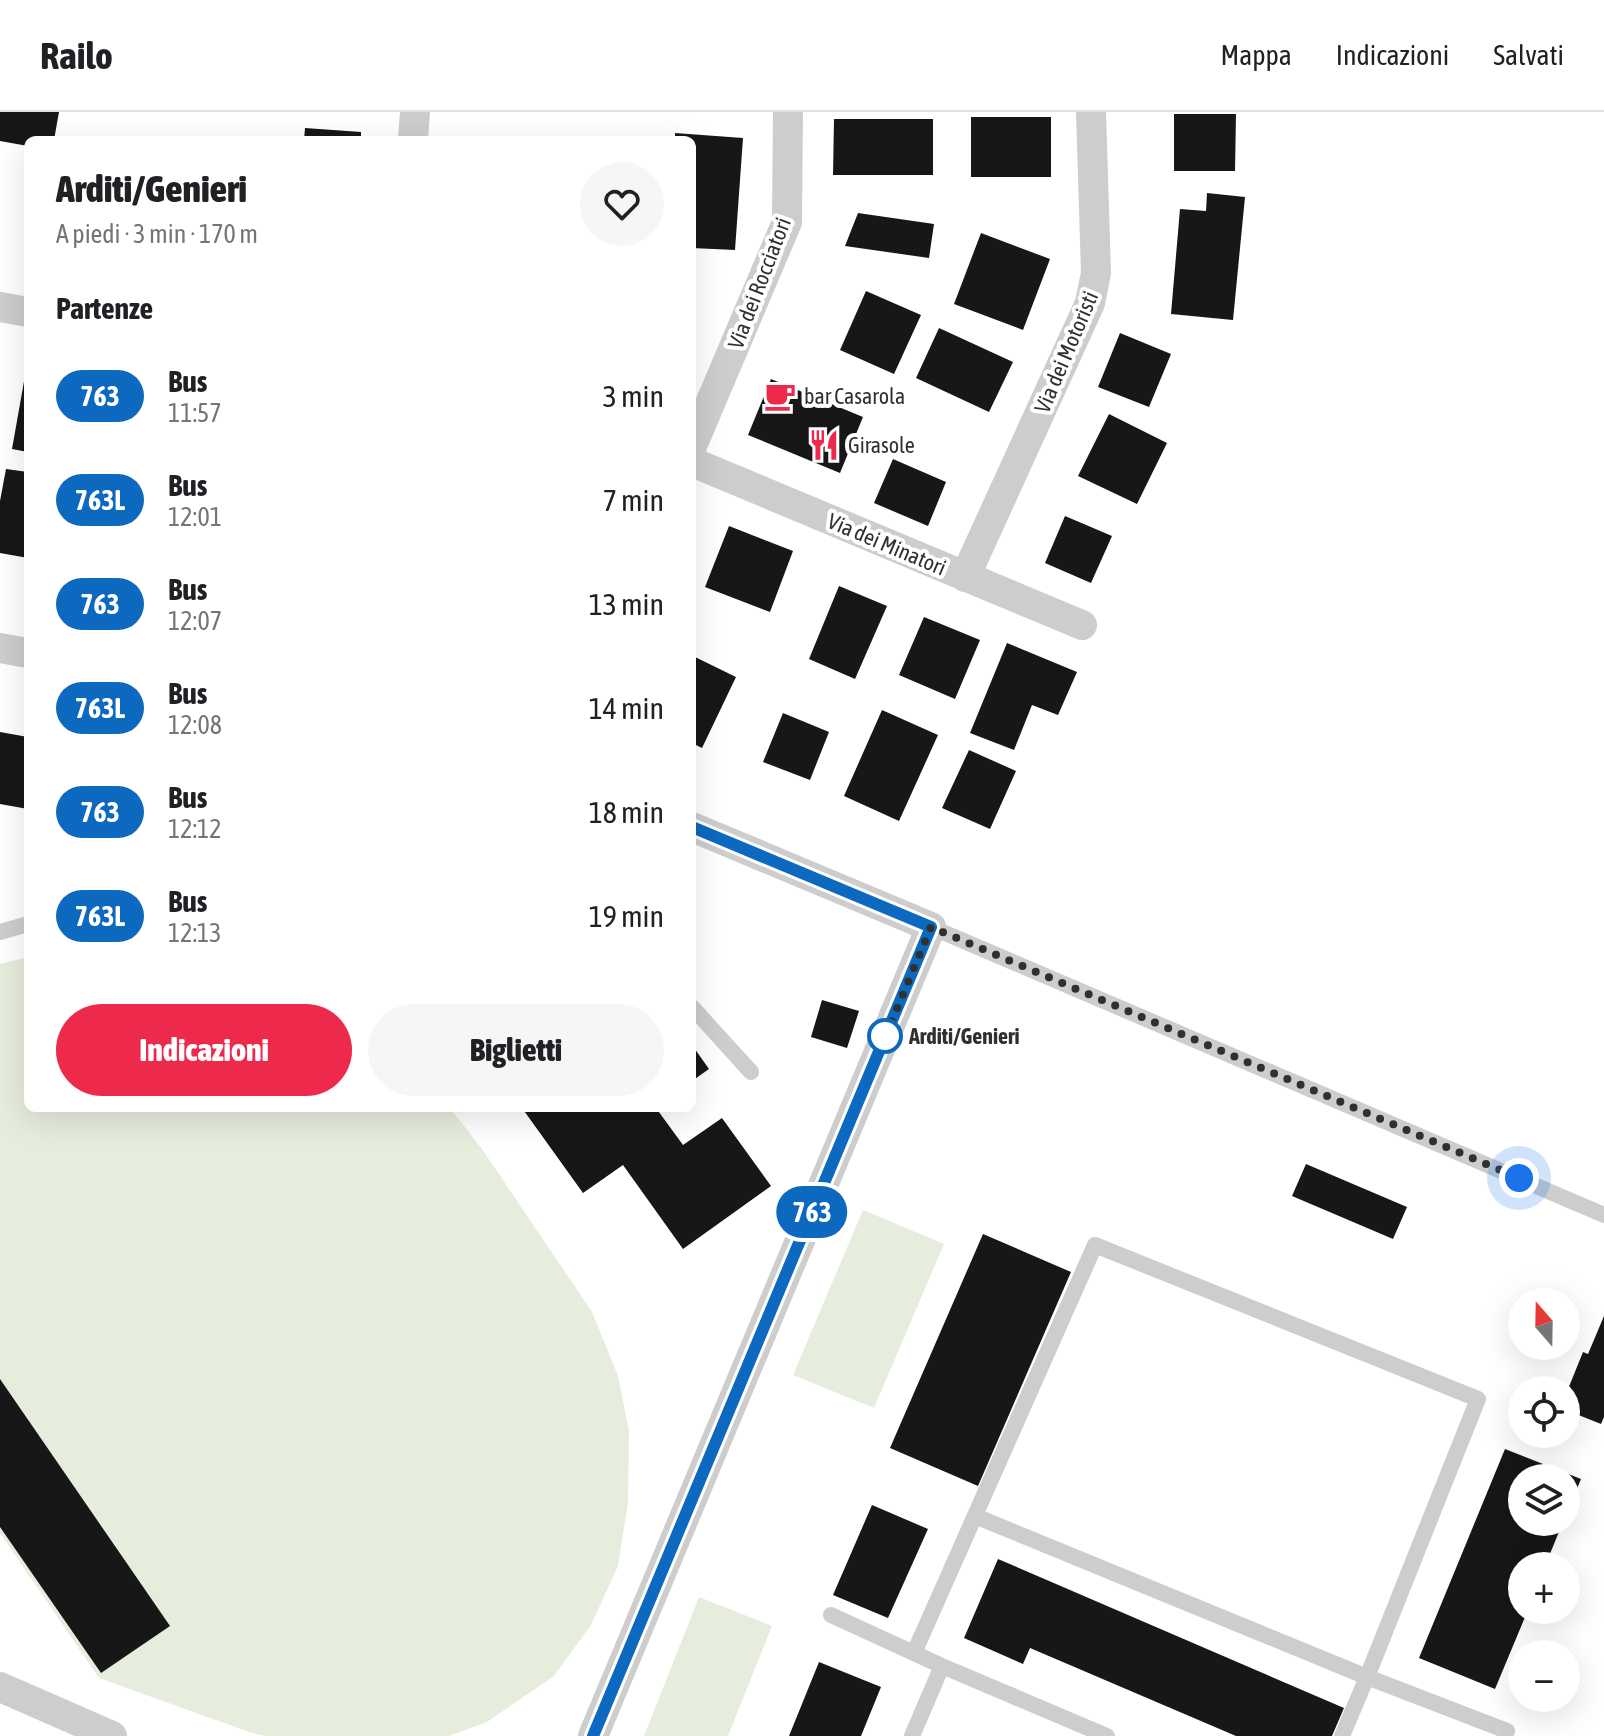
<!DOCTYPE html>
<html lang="it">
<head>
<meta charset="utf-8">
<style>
  body { margin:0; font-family:"Asap Condensed",sans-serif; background:#f6f6f6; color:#202124; height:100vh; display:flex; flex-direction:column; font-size:30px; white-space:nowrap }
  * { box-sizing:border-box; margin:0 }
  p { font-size:26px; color:#757577 }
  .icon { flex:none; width:44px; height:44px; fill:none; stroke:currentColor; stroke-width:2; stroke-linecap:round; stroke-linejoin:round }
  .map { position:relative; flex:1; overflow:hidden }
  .details { position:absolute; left:24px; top:24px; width:672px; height:976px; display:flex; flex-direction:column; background:#fff; border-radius:12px; box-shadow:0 8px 32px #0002 }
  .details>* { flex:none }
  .badge { padding:0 16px; border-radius:26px; font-size:28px; line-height:52px }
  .needle { width:52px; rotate:340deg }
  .tools { position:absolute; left:1508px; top:1176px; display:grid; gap:16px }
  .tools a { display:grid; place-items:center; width:72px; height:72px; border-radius:50%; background:#fff; box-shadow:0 8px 32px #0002; font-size:40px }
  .you { position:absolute; width:40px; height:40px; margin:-20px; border:6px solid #fff; border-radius:50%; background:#1a73e8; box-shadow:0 0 0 12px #1a73e833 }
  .map>.badge { position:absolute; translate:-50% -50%; box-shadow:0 0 0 4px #fff }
  h2 { padding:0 32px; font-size:30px; line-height:72px }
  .round { display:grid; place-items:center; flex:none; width:84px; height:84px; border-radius:42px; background:#f6f6f6 }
  .headline { display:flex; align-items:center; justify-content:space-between; height:136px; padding:0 32px }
  h1 { font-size:38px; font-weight:800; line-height:60px }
  .cta { display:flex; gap:16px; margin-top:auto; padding:16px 32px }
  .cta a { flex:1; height:92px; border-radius:48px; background:#ee2a4c; color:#fff; font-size:32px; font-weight:800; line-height:92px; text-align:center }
  .cta a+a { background:#f6f6f6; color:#202124 }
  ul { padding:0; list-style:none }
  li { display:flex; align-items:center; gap:24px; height:104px; padding:0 32px }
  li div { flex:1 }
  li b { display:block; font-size:30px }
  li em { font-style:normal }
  li .badge { min-width:88px; font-weight:700; text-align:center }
  header { display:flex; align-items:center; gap:48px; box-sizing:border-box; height:112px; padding:0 40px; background:#fff; border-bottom:2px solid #e0e0e0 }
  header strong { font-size:38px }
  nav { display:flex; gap:44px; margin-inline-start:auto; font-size:28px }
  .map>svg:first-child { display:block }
</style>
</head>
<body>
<header>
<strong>Railo</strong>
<nav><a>Mappa</a><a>Indicazioni</a><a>Salvati</a></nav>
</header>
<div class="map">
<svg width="1604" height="1624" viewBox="0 0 1604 1624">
  <rect width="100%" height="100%" fill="#fff"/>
  <path fill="#e7eddd" d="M28,845V996H450L482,1037L592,1200L618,1264L629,1319L628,1390L618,1454L591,1513L554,1564L487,1610L449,1624H266L252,1621L99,1566L0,1421V852Z
    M863,1098L944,1132L874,1296L793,1263Z
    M699,1485L772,1514L728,1624H644Z"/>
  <path fill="#171717" d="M0,0H59L54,28H28V34L0,29Z
    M1174,2H1236L1235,59H1174Z
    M971,5H1051V65H971Z
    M834,7H933V63H833Z
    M305,16L361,20V28H304Z
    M675,21L743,26L735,138L692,136V28H675Z
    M1207,81L1245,85L1233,208L1171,202L1180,97L1206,99Z
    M858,101L934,112L929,146L845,134Z
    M981,121L1050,147L1023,218L954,192Z
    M866,179L921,203L894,262L840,238Z
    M939,216L1013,250L989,300L916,266Z
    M1120,221L1171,242L1149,295L1098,275Z
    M26,258H28V340L12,337Z
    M771,267L863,305L840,361L748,323Z
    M1109,302L1167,331L1137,392L1078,364Z
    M893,347L946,370L928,414L874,391Z
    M6,357L28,360V446L0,441V389Z
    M1065,404L1112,424L1091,471L1045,451Z
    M729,414L793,439L770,500L705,475Z
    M839,474L887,494L855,567L809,547Z
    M924,505L980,528L955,587L899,563Z
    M1007,531L1077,560L1058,603L1032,593L1014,638L970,621Z
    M695,545L736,565L702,636L692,631V552Z
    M882,598L938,623L899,709L844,684Z
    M783,601L829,620L810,668L763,650Z
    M0,620L28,625V697L0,692Z
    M969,638L1016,659L990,717L942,696Z
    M822,888L859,899L847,936L811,925Z
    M692,933L709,957L692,969Z
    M522,996H656L683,1033L722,1006L771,1074L683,1137L623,1053L583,1081Z
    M1306,1052L1407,1095L1393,1127L1292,1084Z
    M983,1122L1071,1160L978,1374L890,1336Z
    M1604,1204V1305L1601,1312L1566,1298V1282L1583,1240L1588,1242Z
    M0,1267L170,1514L101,1561L0,1415Z
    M1505,1337L1581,1367L1566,1404V1366H1522V1410H1563L1545,1454H1522V1498H1528L1495,1577L1419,1546Z
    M872,1393L928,1417L888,1506L833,1483Z
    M998,1447L1344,1596L1332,1624H1236L1030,1536L1023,1552L964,1526Z
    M819,1550L881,1575L861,1624H789Z"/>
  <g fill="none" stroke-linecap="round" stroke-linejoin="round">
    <path stroke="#cdcdcd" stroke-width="16" d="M931,815L1604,1103
      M0,820L28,812
      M692,895L751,960
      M831,1503L942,1554L1107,1624
      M914,1541L1095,1133L1478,1287L1367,1565L975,1404
      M912,1624L942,1554
      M1342,1624L1367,1565L1507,1619L1505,1624"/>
    <path stroke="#cdcdcd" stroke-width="30" d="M413,28L415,0
      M0,195L28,200
      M692,334L787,110L788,0
      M692,350L1082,513
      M965,465L1090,191L1096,161L1091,0
      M0,536L28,541
      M0,1575L112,1624
      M593,1624L931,815L692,715"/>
  </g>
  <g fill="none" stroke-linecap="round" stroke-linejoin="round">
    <defs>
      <path id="line" d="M593,1624L931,815L692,715"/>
    </defs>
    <use href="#line" stroke="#fff" stroke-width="18"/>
    <use href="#line" stroke="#0c69bf" stroke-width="12"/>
    <path stroke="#303030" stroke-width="8" stroke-dasharray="0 14.4" d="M885,924L883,930L931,815L1519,1066"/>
  </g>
  <defs>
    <symbol id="cafe-bare" viewBox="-9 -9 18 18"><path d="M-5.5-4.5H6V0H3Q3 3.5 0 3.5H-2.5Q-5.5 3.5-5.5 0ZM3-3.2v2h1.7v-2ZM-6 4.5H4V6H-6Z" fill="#ee2a4c" stroke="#fff" stroke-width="2.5" paint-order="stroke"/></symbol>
    <symbol id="restaurant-bare" viewBox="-9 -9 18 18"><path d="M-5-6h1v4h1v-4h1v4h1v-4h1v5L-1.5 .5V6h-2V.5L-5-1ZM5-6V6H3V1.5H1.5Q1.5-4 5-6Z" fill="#ee2a4c" stroke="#fff" stroke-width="2.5" paint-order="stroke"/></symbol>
  </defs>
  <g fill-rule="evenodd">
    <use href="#cafe-bare" x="758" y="262" width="44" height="44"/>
    <use href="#restaurant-bare" x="802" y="311" width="44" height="44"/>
  </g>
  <circle fill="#fff" stroke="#0c69bf" stroke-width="4" cx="885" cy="924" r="16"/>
  <g text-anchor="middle" stroke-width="8" stroke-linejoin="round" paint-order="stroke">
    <g font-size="22" fill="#303030" stroke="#fff">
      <text transform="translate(759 171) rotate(-69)" y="8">Via dei Rocciatori</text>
      <text transform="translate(1066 240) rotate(-67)" y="8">Via dei Motoristi</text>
      <text transform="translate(887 432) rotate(23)" y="8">Via dei Minatori</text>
    </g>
    <g font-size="22" fill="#303030" stroke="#fff" text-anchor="start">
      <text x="804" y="292">bar Casarola</text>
      <text x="848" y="341">Girasole</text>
    </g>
    <g font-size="22" font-weight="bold" fill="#303030" stroke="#fff" text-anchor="start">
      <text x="909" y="932">Arditi/Genieri</text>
    </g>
  </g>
</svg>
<div class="tools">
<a><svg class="needle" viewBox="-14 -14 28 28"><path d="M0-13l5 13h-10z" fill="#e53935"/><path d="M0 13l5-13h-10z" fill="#757577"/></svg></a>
<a><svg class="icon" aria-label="locate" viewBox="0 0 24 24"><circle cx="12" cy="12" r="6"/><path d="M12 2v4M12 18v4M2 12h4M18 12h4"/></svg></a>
<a><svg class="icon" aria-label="layers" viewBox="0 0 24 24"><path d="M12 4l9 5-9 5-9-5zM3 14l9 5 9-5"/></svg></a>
<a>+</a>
<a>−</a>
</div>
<div class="you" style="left:1519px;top:1066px"></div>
<b class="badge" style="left:812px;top:1100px;background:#0c69bf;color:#fff">763</b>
<section class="details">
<div class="headline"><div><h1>Arditi/Genieri</h1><p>A piedi · 3 min · 170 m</p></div><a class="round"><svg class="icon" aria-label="heart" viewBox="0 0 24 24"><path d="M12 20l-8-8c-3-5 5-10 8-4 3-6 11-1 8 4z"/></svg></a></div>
<h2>Partenze</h2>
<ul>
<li><span class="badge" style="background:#0c69bf;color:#fff">763</span><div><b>Bus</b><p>11:57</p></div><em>3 min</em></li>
<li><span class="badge" style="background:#0c69bf;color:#fff">763L</span><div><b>Bus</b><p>12:01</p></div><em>7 min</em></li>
<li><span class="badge" style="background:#0c69bf;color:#fff">763</span><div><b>Bus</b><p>12:07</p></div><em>13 min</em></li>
<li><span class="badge" style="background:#0c69bf;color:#fff">763L</span><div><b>Bus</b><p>12:08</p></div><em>14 min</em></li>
<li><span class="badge" style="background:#0c69bf;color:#fff">763</span><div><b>Bus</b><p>12:12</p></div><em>18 min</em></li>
<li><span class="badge" style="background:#0c69bf;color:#fff">763L</span><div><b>Bus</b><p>12:13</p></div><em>19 min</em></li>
</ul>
<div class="cta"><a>Indicazioni</a><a>Biglietti</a></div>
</section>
</div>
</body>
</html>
